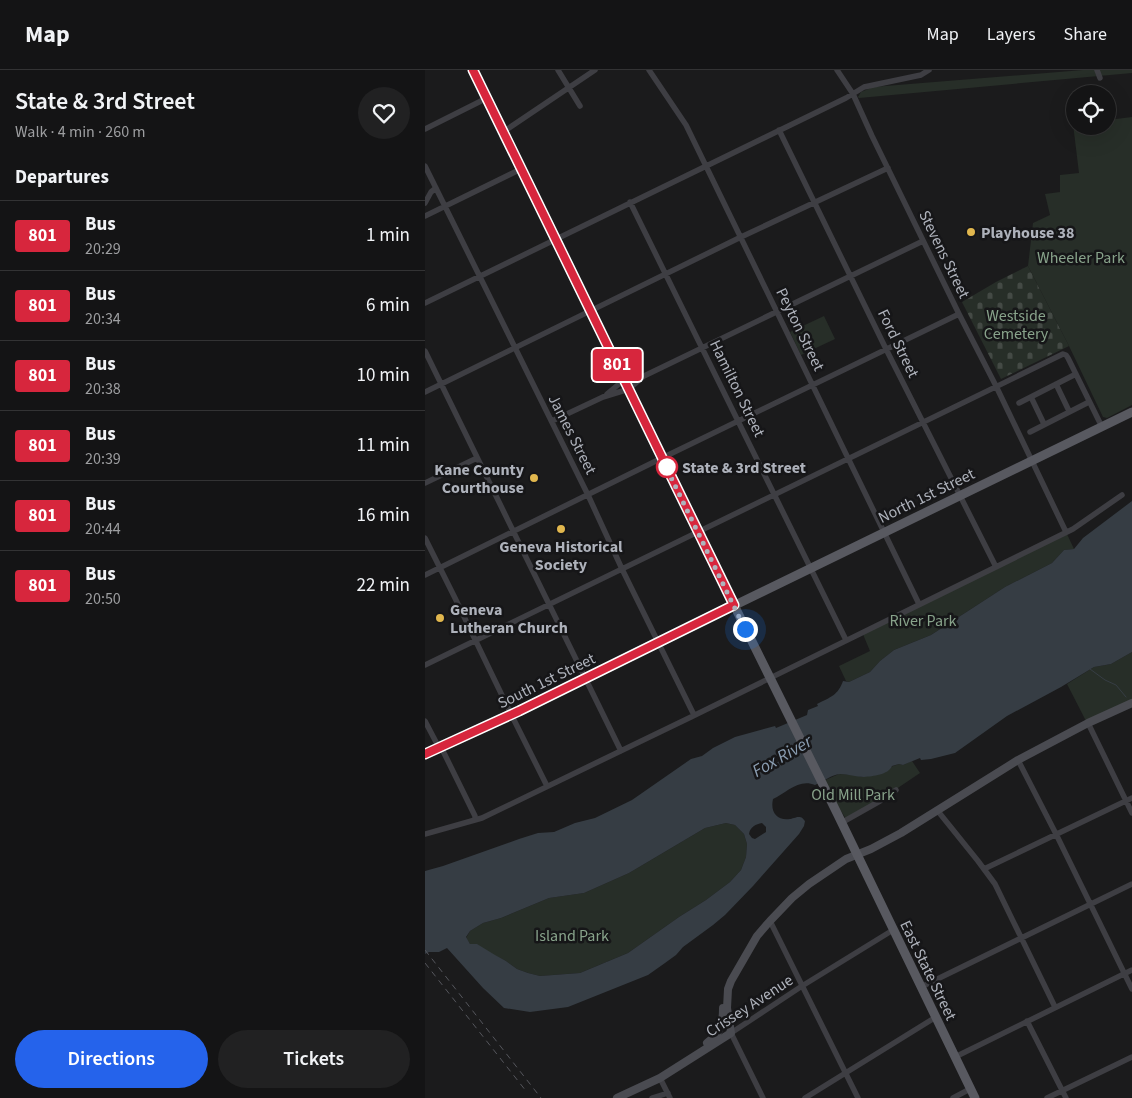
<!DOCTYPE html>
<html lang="en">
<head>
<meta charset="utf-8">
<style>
  body { margin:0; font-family:"Source Sans 3",sans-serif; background:#212122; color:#f1f3f6; height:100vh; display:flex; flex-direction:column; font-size:19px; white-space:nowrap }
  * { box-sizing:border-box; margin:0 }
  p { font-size:16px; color:#9d9ea0 }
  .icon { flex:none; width:28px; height:28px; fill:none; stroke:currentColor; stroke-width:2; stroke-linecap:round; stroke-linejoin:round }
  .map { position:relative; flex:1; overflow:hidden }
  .side { display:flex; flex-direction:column; background:#141415; width:425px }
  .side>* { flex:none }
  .badge { padding:0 10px; border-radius:4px; font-size:18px; line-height:32px }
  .fabs { position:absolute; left:641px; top:15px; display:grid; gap:10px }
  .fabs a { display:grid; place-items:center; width:50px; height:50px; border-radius:50%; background:#141415; box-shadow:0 5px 20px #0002,0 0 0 1px #333334; font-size:25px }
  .you { position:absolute; width:25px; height:25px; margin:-12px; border:4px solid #fff; border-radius:50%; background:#1a73e8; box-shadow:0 0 0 8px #1a73e833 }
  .map>.badge { position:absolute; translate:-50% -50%; box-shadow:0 0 0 2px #fff }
  h2 { padding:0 15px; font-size:19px; line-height:45px }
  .round { display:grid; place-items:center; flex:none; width:52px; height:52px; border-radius:26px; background:#212122 }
  .headline { display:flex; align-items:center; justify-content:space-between; height:85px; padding:0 15px }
  h1 { font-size:24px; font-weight:600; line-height:38px }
  .button { display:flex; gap:10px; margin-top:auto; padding:10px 15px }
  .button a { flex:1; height:58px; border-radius:30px; background:#2563eb; color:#fff; font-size:20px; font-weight:600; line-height:58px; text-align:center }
  .button a+a { background:#212122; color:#f1f3f6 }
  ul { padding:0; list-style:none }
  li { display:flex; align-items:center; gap:15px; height:70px; padding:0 15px; border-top:1px solid #333334 }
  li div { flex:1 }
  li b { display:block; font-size:19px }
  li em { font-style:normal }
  li .badge { min-width:55px; font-weight:700; text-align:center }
  header { display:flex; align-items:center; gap:30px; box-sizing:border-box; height:70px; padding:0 25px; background:#141415; border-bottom:1px solid #333334 }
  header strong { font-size:24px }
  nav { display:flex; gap:28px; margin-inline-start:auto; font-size:18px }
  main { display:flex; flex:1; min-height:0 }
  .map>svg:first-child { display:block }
</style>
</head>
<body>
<header>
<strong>Map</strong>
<nav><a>Map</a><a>Layers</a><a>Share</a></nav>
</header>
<main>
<section class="side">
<div class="headline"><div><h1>State &amp; 3rd Street</h1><p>Walk · 4 min · 260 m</p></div><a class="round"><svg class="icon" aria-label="heart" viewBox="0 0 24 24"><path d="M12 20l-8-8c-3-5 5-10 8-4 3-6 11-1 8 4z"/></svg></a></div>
<h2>Departures</h2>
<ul>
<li><span class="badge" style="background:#d7263d;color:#fff">801</span><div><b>Bus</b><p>20:29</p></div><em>1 min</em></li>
<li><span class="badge" style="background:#d7263d;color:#fff">801</span><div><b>Bus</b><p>20:34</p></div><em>6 min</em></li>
<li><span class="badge" style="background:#d7263d;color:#fff">801</span><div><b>Bus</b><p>20:38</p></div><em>10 min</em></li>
<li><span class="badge" style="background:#d7263d;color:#fff">801</span><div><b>Bus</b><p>20:39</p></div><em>11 min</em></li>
<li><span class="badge" style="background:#d7263d;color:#fff">801</span><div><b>Bus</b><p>20:44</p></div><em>16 min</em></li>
<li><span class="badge" style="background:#d7263d;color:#fff">801</span><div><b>Bus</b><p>20:50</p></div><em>22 min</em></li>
</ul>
<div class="button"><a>Directions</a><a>Tickets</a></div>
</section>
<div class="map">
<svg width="707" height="1028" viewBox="0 0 707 1028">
  <defs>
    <pattern id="cemetery-stones" width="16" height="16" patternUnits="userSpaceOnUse" patternTransform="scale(1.25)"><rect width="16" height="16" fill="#272e28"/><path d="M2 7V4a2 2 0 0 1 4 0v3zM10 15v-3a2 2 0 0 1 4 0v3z" fill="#444a45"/></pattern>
  </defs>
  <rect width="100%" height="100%" fill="#1b1b1c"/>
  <path fill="url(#cemetery-stones)" d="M603,196L644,276L576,309L537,232L571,212Z"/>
  <path fill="#272e28" d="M658,0H707V3L434,28L433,27L436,22L448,17Z
    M707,47V335L682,348L678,347L644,276L603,196L608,153L625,145L620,124L635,122V105L654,103L648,54L650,53V56H682L683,50Z
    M399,246L410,269L376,285L365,262Z
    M641,462L649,479L639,480L627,493L580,517L506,565L469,580L455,591L445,602L424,612L421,611L414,596L445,581L437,562Z
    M707,582V631L661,651L642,614L669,597L686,594Z
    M487,691L495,703L455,730L421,749L398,711L414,704L430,705L437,707L474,694L478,695Z
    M301,753L310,755L319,764L322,774L321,787L316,800L305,812L281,830L254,847L203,883L155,903L115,906L103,903L92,899L81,891L45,874L41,868L45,861L58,853L76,848L124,828L159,823L204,803L280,758Z"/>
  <path fill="#363d44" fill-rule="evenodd" d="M707,431V582L686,594L669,597L636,617L582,646L530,683L506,689L496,690L495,688L478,695L474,694L467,696C463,705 448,706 439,707C431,707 423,704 415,704C407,705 398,711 390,715C374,708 361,723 348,729C345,742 352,751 365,749C366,749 372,747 373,747C378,747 377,748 380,751L379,756L374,764L328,816L300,845L288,855L258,877L251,885L240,893L223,905L143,937L105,942L79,938L58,918L22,878L14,882H4L0,884V801L18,796L94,769L113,763L129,762L150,753L170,748L207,730L266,689L277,686L288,678L310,667L350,656L351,658L382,645L383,640L393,636L392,634C406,627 413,625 418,611L424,612L445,602L455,591L469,580L506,565L580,517L627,493L639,480L649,479L658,468ZM355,684L359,687L358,689L344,697H338L339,692ZM301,753L310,755L319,764L322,774L321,787L316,800L305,812L281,830L254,847L203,883L155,903L115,906L103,903L92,899L81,891L70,885L52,874H45L41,867L45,861L58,853L76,848L124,828L159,823L204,803L280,758ZM337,753L341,757V762L330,769L327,768L324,764C325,757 331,754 337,753Z"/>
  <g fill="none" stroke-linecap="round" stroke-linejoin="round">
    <path stroke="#363d44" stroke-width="1" d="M665,599L680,610L691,615L701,627"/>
    <path stroke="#3e3e43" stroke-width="5.5" d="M133,0L155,36
      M224,0L261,55L494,534
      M412,0L428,24L447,66L534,244L571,316L641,462
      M672,0L675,8
      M0,59L62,28
      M354,60L461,279L571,497
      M78,62L170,0
      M0,96L163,425L197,499L269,645
      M205,132L421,570
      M0,133L6,122L11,118
      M0,146L96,99
      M0,233L421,28L439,17L496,5L504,0
      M0,281L196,681
      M631,314L644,341
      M0,322L316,167L463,98
      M182,324L200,309L219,306
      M606,327L619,354
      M594,333L651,304
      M127,351L178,327L204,319L219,306L498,171
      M605,362L664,332
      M0,413L52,388
      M0,468L30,528L86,644L122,716
      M0,505L237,388L534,244
      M0,595L638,284L641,285L643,288L677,357
      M0,651L11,672L19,683L50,746V750
      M663,653L707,743
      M593,690L631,764L707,919
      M512,740L553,791L570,814L630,937
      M416,753L455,731L471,720
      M0,764L57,748L266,647L648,459L697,425
      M559,799L707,728
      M345,851L433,1028
      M496,917L707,814
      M602,951L641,1028
      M530,987L707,900
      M235,1008L245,1028
      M227,1028L243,1023
      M338,1028L306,963L377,916L468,860
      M380,1028L511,947
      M528,1028L545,1019
      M622,1028L707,987"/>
    <path stroke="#4a4b51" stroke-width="8" d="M282,973C296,962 298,955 298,938
      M192,1028L235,1008L306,963L302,938L303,919L306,911L332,866L345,851L367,828L384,814L421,789L446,779L476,763L593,690L663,653L707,633"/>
    <path stroke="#585960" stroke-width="9" d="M48,0L309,535L412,743L550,1028
      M0,684L86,644L707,342"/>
    <path stroke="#55565c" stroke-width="1" stroke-dasharray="6 5" stroke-linecap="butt" d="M0,880L116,1028
      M0,893L101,1021"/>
  </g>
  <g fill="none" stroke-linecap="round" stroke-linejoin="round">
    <defs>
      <path id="line" d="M0,684L94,641L309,535L48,0"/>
    </defs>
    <use href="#line" stroke="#fff" stroke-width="11"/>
    <use href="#line" stroke="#d7263d" stroke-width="8"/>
    <path stroke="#aeb2bb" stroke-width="5" stroke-dasharray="0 9" d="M242,397L240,395L320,559"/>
  </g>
  <g fill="#e1b74e" stroke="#161618" stroke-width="2">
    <circle cx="546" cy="162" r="5"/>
    <circle cx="109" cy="408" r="5"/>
    <circle cx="136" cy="459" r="5"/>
    <circle cx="15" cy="548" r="5"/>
  </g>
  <circle fill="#fff" stroke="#d7263d" stroke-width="2.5" cx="242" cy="397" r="10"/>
  <g text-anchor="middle" stroke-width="5" stroke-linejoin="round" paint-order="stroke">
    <g font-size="16" font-weight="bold" fill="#aeb2bb" stroke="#161618" text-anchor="start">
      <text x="556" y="168">Playhouse 38</text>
      <text x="99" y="405" text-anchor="end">Kane County<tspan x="99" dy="18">Courthouse</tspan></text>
      <text x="136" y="482" text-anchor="middle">Geneva Historical<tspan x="136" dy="18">Society</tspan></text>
      <text x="25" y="545">Geneva<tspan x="25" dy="18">Lutheran Church</tspan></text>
    </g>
    <g font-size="16" fill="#aeb2bb" stroke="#161618">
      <text transform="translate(520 184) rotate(64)" y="6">Stevens Street</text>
      <text transform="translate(376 259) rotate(64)" y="6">Peyton Street</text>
      <text transform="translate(474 273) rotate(64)" y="6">Ford Street</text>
      <text transform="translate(313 318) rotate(64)" y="6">Hamilton Street</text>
      <text transform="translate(148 364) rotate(63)" y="6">James Street</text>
      <text transform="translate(501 425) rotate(-26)" y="6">North 1st Street</text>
      <text transform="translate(121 610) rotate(-26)" y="6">South 1st Street</text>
      <text transform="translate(504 900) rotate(64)" y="6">East State Street</text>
      <text transform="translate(324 935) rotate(-33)" y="6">Crissey Avenue</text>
    </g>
    <g font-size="16" fill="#88a38b" stroke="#161618">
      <text x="656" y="193">Wheeler Park</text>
      <text x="591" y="251">Westside<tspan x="591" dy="18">Cemetery</tspan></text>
      <text x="498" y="556">River Park</text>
      <text x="428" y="730">Old Mill Park</text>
      <text x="147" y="871">Island Park</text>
    </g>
    <g font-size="16" font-weight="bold" fill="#aeb2bb" stroke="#161618" text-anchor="start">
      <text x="257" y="403">State &amp; 3rd Street</text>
    </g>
    <g font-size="18" font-style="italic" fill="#8a9db1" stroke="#161618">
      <text transform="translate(357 686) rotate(-30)" y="6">Fox River</text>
    </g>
  </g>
</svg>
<div class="fabs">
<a><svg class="icon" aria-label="locate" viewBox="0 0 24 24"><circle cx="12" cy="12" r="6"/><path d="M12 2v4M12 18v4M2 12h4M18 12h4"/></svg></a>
</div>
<div class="you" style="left:320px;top:559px"></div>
<b class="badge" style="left:192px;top:295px;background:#d7263d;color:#fff">801</b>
</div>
</main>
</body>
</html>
